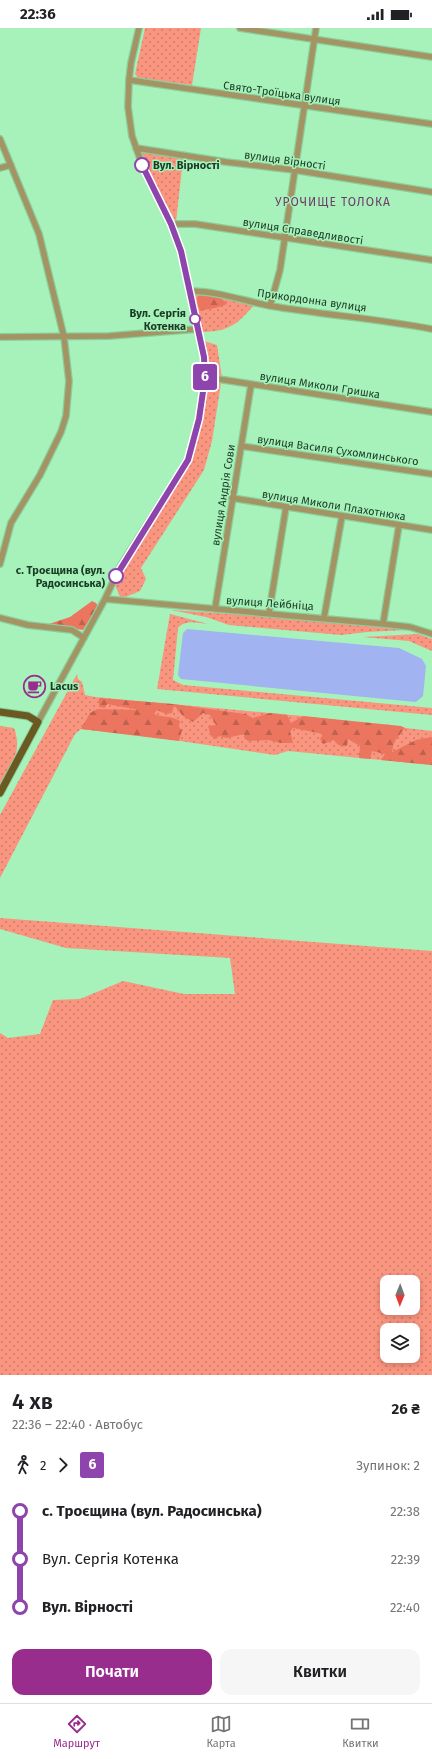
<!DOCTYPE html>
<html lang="uk">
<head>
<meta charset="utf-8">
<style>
  body { margin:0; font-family:"Fira Sans",sans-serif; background:#f6f6f6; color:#202124; height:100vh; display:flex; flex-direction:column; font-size:15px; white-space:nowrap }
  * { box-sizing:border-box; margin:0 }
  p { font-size:13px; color:#757577 }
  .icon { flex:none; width:22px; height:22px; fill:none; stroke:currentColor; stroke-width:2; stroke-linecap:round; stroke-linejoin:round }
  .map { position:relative; height:1347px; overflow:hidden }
  .panel { display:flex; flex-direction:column; background:#fff; flex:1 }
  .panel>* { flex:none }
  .badge { padding:0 8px; border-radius:3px; font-size:14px; line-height:26px }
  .needle { width:26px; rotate:181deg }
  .controls { position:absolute; left:380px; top:1247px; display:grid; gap:8px }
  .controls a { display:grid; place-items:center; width:40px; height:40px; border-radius:8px; background:#fff; box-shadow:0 2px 6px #0003; font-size:20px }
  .map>.badge { position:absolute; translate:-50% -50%; box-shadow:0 0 0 2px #fff }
  .legs { display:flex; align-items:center; gap:6px; height:44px; padding:0 12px; font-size:13px }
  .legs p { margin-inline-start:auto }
  .overview { display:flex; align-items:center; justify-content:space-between; height:68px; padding:0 12px }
  h1 { font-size:22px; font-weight:600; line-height:30px }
  .cta { display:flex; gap:8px; margin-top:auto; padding:8px 12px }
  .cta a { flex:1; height:46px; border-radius:12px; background:#992d8e; color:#fff; font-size:16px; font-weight:600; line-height:46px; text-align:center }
  .cta a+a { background:#f6f6f6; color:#202124 }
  ul { padding:0 12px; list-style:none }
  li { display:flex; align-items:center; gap:14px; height:48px; font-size:15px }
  li i { display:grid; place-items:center; width:6px; height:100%; margin:0 5px; background:currentColor }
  li i::after { content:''; width:10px; height:10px; margin:-5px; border:3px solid; border-radius:50%; background:#fff }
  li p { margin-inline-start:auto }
  li:first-child i { background:linear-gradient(#0000 50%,currentColor 0) }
  li:last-child i { background:linear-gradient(currentColor 50%,#0000 0) }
  .status { display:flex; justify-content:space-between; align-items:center; height:28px; padding:0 20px; background:#fff; direction:ltr }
  .status svg { height:11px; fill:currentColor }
  .tab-bar { display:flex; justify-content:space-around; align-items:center; height:56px; border-top:1px solid #e0e0e0; background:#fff; font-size:11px; color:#757577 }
  .tab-bar a { display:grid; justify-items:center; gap:2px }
  .tab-bar .current { color:#992d8e }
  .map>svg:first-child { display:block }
</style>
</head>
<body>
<div class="status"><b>22:36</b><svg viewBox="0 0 49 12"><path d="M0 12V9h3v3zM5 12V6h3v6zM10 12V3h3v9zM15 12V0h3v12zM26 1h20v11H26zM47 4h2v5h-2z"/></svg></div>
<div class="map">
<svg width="432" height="1347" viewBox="0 0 432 1347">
  <defs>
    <pattern id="grass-dots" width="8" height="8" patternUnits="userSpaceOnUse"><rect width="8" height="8" fill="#fa9580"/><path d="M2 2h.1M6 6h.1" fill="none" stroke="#ca7b69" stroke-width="1.8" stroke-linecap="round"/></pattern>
    <pattern id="forest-firs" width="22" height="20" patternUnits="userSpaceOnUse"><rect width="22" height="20" fill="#ec755f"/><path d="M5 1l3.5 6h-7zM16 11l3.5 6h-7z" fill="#be614e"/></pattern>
  </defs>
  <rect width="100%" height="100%" fill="#a6f2ba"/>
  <path fill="url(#grass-dots)" fill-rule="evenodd" d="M145,0H201L192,57L138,50L135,46Z
    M145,124L183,131L176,194L154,154L142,125Z
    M197,265H201L255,277C250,281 247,285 242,290C231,301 217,304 202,304L194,270Z
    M204,313L217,317L222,350L209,348V331Z
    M209,353L221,355L212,413L204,442L141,540L146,551L140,563L123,570L120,569L115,557L189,438L201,400Z
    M171,582L287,590L406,602L367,604L341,607L229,597L206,589Z
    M170,586L208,596C198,595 185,591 178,600L173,652L183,657L432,680V687L157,661Z
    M418,606L432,611V623L409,613L363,609Z
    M77,646L78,651L82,654L85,667L95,669L303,688L432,703V737L288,723L275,727L153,709L81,701L75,706L0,850V787Z
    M0,698L14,700C23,724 11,737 0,757Z
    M0,890L432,923V1347H0V1005L8,1010L40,1006L53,972L80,971L123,953L184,966H235L230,930L66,920L0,901ZM387,1254H413V1280H387ZM387,1302H413V1328H387Z"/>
  <path fill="url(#forest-firs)" d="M202,267L221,270L227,276C216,281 211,280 200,283L197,274L198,268Z
    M92,573L96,575L98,578L83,602L49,596L70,589Z
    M99,670L173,676L245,686L253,690L270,685L287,687L291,695L303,688L401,698L405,700L394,714L392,724L416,712L432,709V737L381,732L385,726L372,723L370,731L359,730L360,718L348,711L347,718C340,719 337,717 334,712L323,716L320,711L323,706L293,700L290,703L293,715H281L268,712L248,713L244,710V706L227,710L219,708L216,711L211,708L208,698L216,697L210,687L203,685L193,694L183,688L174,677L172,685L166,686L157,682L154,686C164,690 170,687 180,693L179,699L182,702L179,713L81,701L90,685L97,681L139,682L107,676L105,680L99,679Z"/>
  <path fill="#a1b3f0" d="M187,601L399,620L422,631L426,638L423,668L416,674L181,651L178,647L183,605Z"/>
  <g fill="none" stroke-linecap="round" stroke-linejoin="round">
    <defs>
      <path id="minor" d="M240,0L432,29
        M129,52L432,96
        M0,111L39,206L64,309L69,353L66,388L61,404L40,447L11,495L0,536
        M136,120L226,134L294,142L432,164
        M0,140L11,137
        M171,196H195L432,232
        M189,263C217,263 244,273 271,278C325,287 379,291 432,301
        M270,278L280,242L316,0
        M0,309L109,308L198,301
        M205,349L432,384
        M241,418L432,446
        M232,470L432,502
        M105,571L383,596L410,599L432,606
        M215,581L251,357
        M269,585L286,479
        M0,590L28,597L72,602L84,610
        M324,590L342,488
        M383,596L399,497
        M38,694L105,571L120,539L188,432L199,391L205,349L204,329L181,223L171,196L144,142L132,108L128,79L129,52L131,35L139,0"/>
      <path id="major" d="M0,684L28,688L38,694L0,765"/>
    </defs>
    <use href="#minor" stroke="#8acd9c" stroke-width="8"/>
    <use href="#major" stroke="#8acd9c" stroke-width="9"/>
    <use href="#minor" stroke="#a49464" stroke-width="5.5"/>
    <use href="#major" stroke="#6a5921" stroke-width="7"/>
  </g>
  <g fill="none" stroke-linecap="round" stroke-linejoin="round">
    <defs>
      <path id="line-1" d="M116,548L188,432L199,391L205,350L204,329L181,223L171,196L142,137"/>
    </defs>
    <use href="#line-1" stroke="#fff" stroke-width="9"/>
    <use href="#line-1" stroke="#8e44ad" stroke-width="6"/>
  </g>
  <defs>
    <symbol id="cafe-ring" viewBox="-11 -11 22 22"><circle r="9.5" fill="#a6f2ba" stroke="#992d8e" stroke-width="1.5"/><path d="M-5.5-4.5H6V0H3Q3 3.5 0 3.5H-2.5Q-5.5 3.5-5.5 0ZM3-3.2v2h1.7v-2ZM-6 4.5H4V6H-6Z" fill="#992d8e"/></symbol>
  </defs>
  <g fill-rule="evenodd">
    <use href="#cafe-ring" x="22" y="646" width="25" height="25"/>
  </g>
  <g fill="#fff" stroke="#8e44ad" stroke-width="2">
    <circle cx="142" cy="137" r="7"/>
    <circle cx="195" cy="291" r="5"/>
    <circle cx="116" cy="548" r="7"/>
  </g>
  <g text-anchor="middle" stroke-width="3" stroke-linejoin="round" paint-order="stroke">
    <g font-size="11" fill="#1b3a25" stroke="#a6f2ba">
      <text transform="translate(282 65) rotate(8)" y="4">Свято-Троїцька вулиця</text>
      <text transform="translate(285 132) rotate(8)" y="4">вулиця Вірності</text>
      <text transform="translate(303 203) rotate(9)" y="4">вулиця Справедливості</text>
      <text transform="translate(312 272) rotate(8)" y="4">Прикордонна вулиця</text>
      <text transform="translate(320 357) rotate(9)" y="4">вулиця Миколи Гришка</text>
      <text transform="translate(338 422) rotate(8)" y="4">вулиця Василя Сухомлинського</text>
      <text transform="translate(223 467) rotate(-81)" y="4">вулиця Андрія Сови</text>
      <text transform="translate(334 477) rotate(9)" y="4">вулиця Миколи Плахотнюка</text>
      <text transform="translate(270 575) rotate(4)" y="4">вулиця Лейбніца</text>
    </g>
    <g font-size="11" font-weight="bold" fill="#1b3a25" stroke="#a6f2ba" text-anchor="end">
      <text x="153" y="141" text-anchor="start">Вул. Вірності</text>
      <text x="186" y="289">Вул. Сергія<tspan x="186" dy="13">Котенка</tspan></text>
      <text x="105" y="546">с. Троєщина (вул.<tspan x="105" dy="13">Радосинська)</tspan></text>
    </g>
    <g font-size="11" font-weight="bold" fill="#1b3a25" stroke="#a6f2ba" text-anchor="start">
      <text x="50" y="662">Lacus</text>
    </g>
    <g font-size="12" letter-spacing="1" fill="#713b6a" stroke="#a6f2ba">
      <text x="333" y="178">УРОЧИЩЕ ТОЛОКА</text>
    </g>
  </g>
</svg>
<div class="controls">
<a><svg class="needle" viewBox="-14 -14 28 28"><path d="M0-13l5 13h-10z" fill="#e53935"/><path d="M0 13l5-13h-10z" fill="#757577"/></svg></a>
<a><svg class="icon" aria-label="layers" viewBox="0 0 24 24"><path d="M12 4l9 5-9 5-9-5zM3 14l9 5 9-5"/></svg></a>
</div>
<b class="badge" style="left:205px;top:349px;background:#8e44ad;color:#fff">6</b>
</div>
<section class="panel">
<div class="overview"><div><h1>4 хв</h1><p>22:36 – 22:40 · Автобус</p></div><b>26 ₴</b></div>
<div class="legs"><svg class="icon" aria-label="walk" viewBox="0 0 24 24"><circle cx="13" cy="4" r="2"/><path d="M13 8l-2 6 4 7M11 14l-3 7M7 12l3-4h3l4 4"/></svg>2<svg class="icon" aria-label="forward" viewBox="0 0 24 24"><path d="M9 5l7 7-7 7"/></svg><b class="badge" style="background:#8e44ad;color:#fff">6</b><p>Зупинок: 2</p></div>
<ul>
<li><i style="color:#8e44ad"></i><b>с. Троєщина (вул. Радосинська)</b><p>22:38</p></li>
<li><i style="color:#8e44ad"></i><span>Вул. Сергія Котенка</span><p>22:39</p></li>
<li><i style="color:#8e44ad"></i><b>Вул. Вірності</b><p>22:40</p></li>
</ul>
<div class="cta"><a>Почати</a><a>Квитки</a></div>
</section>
<nav class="tab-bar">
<a class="current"><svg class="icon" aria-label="directions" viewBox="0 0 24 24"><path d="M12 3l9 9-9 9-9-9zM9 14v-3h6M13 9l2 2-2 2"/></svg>Маршрут</a>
<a><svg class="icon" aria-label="map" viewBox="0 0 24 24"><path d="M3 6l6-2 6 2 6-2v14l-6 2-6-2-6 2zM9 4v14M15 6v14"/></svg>Карта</a>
<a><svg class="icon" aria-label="tickets" viewBox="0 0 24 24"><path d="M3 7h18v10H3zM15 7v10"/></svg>Квитки</a>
</nav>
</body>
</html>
